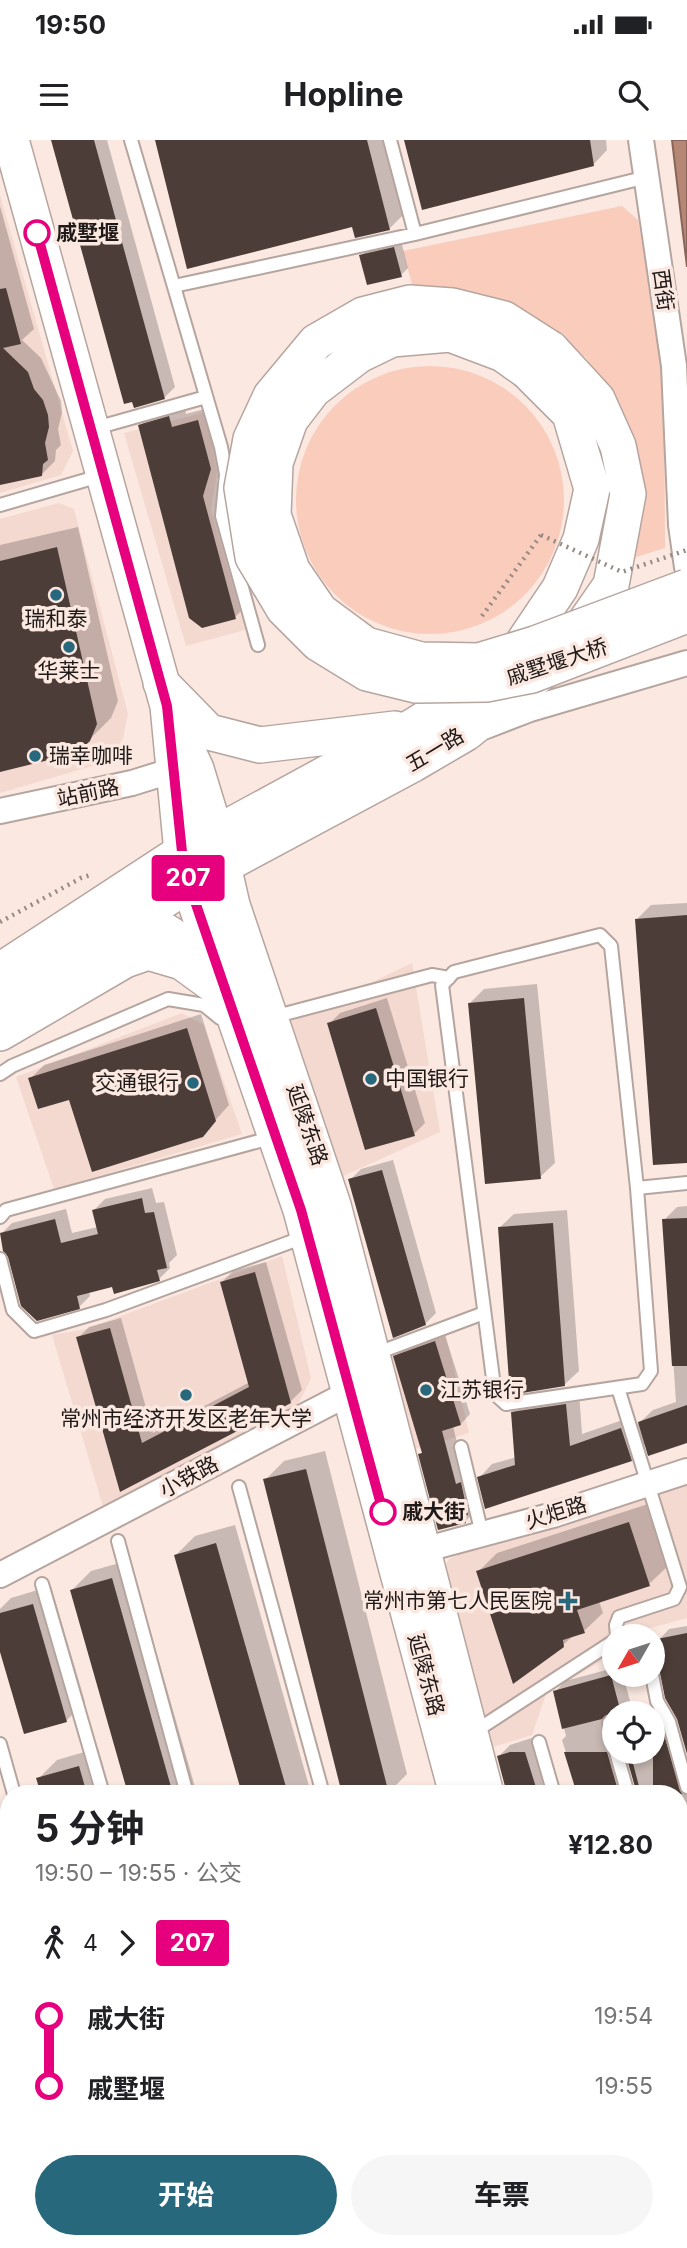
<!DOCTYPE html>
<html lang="zh">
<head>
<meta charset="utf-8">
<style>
  body { margin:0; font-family:Inter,"Noto Sans SC",sans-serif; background:#f6f6f6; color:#202124; height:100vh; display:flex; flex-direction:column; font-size:26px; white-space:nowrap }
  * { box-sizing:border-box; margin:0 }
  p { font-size:23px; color:#757577 }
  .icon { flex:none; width:38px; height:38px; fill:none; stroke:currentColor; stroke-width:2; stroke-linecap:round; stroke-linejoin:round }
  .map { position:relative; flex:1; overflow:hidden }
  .drawer { position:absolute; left:0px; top:1645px; width:688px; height:464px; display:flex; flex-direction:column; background:#fff; border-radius:28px 28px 0 0; box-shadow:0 4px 10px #0003 }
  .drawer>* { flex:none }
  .badge { padding:0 14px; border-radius:5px; font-size:24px; line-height:46px }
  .needle { width:46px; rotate:231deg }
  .fabs { position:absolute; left:602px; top:1484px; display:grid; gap:14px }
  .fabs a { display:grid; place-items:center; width:63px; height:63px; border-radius:50%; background:#fff; box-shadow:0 4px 10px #0003; font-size:35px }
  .map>.badge { position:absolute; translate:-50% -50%; box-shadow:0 0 0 4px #fff }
  .legs { display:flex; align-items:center; gap:10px; height:77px; padding:0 35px; font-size:23px }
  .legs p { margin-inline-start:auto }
  .head { display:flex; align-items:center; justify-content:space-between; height:119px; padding:0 35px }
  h1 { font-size:38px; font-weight:700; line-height:52px }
  .primary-button { display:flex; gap:14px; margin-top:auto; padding:14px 35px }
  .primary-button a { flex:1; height:80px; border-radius:42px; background:#27687c; color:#fff; font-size:28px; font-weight:700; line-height:80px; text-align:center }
  .primary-button a+a { background:#f6f6f6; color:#202124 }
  ul { padding:0 35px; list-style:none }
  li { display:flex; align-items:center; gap:24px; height:70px; font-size:26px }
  li i { display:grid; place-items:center; width:10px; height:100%; margin:0 9px; background:currentColor }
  li i::after { content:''; width:18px; height:18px; margin:-9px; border:5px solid; border-radius:50%; background:#fff }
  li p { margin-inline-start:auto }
  li:first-child i { background:linear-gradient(#0000 50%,currentColor 0) }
  li:last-child i { background:linear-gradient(currentColor 50%,#0000 0) }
  .status { display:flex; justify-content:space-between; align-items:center; height:49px; padding:0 35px; background:#fff; direction:ltr }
  .status svg { height:19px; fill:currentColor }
  header { display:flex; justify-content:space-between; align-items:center; height:91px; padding:0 35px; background:#fff; font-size:32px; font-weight:700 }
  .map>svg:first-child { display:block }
</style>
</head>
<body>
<div class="status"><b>19:50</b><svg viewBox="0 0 49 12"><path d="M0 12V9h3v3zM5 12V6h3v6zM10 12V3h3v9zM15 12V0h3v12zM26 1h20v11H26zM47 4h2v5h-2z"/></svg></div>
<header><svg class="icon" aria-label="menu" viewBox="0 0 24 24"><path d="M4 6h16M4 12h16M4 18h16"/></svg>Hopline<svg class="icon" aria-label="search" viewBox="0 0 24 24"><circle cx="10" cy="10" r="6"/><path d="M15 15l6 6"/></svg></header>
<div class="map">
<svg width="687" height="2108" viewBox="0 0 687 2108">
  <rect width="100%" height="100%" fill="#fae8e1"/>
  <path fill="#f4d9d0" d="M0,55L73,311L61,335L0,353Z
    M206,272L217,332L211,370L245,490L186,506L124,293Z
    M59,363L74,369L128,574L123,598L113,614L96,625L0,653V379Z
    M412,823L440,992L339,1038L291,881Z
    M182,873L204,885L242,994L54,1049L16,937Z
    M282,1116L311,1238L294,1273L104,1370L52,1195L86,1189Z
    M444,1187L469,1293L410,1311L383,1206Z
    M687,1344V1478L633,1493V1496H614V1514L546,1554L532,1595L487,1609L443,1429L449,1419L461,1413L563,1386Z
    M261,2100H535L537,2108H232Z"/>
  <path fill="#f9ccbc" d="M622,66L638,80L664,236L665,408L636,417L641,340L625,277L586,218L532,175L474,154L413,148L403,111Z
    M296 360a134 134 0 1 1 268 0a134 134 0 1 1-268 0Z"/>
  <path fill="#b68775" stroke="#896659" stroke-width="2" d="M672,0H687V127Z"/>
  <path fill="#0003" d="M53,0H107L175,247L164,258Z
    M156,0H384L403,75L389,89L353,85Z
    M406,0H606L607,10L593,25Z
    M0,66L34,189L22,200L41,218L61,261L62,273L58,289L61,305L56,310L55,321L41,335L0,343Z
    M401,101L408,128L401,135L361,116L369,108Z
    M184,263L186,274L212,267L225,314L217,341L249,463L235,477L140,286L154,271Z
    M78,387L118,561L111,578L89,600L0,630V405Z
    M687,763V1021L637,779L651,765Z
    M537,844L555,1023L540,1037L470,863L484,849Z
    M387,858L425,983L414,994L329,884L340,873Z
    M201,874L229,965L202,995L70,957L30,939L44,925Z
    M393,1020L436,1173L425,1184L350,1040L361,1029Z
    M152,1048L156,1063L164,1062L177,1115L169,1123L170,1128L159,1139L113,1145L89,1151L90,1156L79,1167L10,1116L1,1094L12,1083L66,1069L72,1093L98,1087L94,1070L105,1059Z
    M687,1066V1301L646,1304L631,1320L479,1338L492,1324L517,1317L513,1273L527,1259L579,1252L582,1294L634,1276L637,1285L653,1270L676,1262L664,1080L677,1067Z
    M567,1070L579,1231L564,1245L499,1088L514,1074Z
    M266,1122L302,1250L290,1262L121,1349L78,1198L89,1187L121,1178L153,1293L250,1242L222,1142L233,1131Z
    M444,1192L470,1274L461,1284L453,1286L474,1372L465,1382L420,1315L423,1312L395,1217L405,1207Z
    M325,1311L407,1634L388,1653L265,1340L284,1321Z
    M648,1364L668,1426L649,1444L599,1461L603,1473L584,1491L574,1495L563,1505L478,1432L497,1413Z
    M235,1385L309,1646L302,1654H244L176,1415L195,1396Z
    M130,1420L197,1654H130L72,1450L91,1431Z
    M51,1446L85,1562L66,1581L0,1506V1469L11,1458Z
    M687,1486V1608L659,1500L669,1489Z
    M614,1528V1535H623L633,1572L664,1563L687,1634V1713L679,1715V1654H639L626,1612H653V1573H614V1575L611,1572L614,1586V1612L630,1647L637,1654H579L562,1600L566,1596L555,1552L565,1541Z
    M535,1597L552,1654H510L499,1616L510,1605Z
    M98,1608L111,1654H43L38,1639L57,1620Z
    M0,1716L9,1747V1768L0,1775Z
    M687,1750V1831L679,1822V1752Z
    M0,1793L9,1797V1980L0,1948Z
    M679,1823L687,1851V1907L679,1910Z
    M687,1936V2019L679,1980V1942Z
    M45,2100H98L100,2108H47Z
    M128,2100H178L153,2108H130Z
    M313,2100H428L430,2108H286Z
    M625,2100H654L656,2108H627Z
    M658,2100H675L678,2108H660Z"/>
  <path fill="#4c3d38" d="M51,0H94L165,259L134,268L132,262L124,264Z
    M155,0H367L390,90L355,98L352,87L187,129Z
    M404,0H590L594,26L422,70Z
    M394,107L402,137L367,145L359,115Z
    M6,148L21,204L3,208L28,232L34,249L43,260L48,275L49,287L45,303L48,320L43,324L42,336L0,345V149Z
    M169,276L172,287L198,280L211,329L203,356L236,479L202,488L189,478L138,285Z
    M57,407L97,584L90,601L77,613L0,632V421Z
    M687,775V1023L653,1025L635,779Z
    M524,858L541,1039L485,1044L468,863Z
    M376,868L415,996L365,1010L327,883Z
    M187,888L216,981L203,997L92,1032L69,960L38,969L28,938Z
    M382,1030L426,1185L393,1198L348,1039Z
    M142,1058L145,1073L154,1072L167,1128L157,1130L160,1141L114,1154L112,1147L77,1156L80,1169L37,1181L21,1166L8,1117L3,1111L0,1093L55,1079L61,1103L98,1094L92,1070Z
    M687,1078V1226H672L662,1079Z
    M553,1083L565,1246L510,1255L498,1087Z
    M255,1132L291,1263L120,1352L76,1197L110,1188L142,1303L249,1247L220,1142Z
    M435,1201L461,1285L442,1291L456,1344L461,1342L468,1375L464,1376L466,1383L438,1390L418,1314L422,1313L393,1216Z
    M566,1264L570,1306L621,1288L632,1321L485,1369L477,1337L515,1325L511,1272Z
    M687,1265V1303L648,1316L638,1282Z
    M306,1329L389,1654H342L263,1339Z
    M629,1382L650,1446L577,1470L585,1493L563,1500L564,1507L513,1544L476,1431Z
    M216,1403L288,1654H242L174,1415Z
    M112,1438L173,1654H128L70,1450Z
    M33,1464L67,1582L24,1594L0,1512V1473Z
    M687,1493V1614L677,1579L665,1558L660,1533L653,1526V1512L660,1511L657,1499Z
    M611,1535L621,1573H614V1576L606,1575L602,1579L562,1589L553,1551Z
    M653,1571L661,1585L682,1654H653Z
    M510,1612H525L538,1654H507L497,1616Z
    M564,1612H607L619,1654H577Z
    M625,1612H630L641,1654H637Z
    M79,1626L87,1654H41L36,1638Z"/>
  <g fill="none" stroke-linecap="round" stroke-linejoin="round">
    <defs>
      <path id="service" d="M131,0L221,307L226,334L222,376L258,505
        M390,0L415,94
        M174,146L415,94L647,37
        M92,289L206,257
        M0,365L103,335
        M600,795L611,806L637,1048L651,1231L642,1244L506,1264L495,1254L442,845L454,832Z
        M273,877L432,835L449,838
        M0,934L12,926L168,859L204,865L220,878
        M637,1048L687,1043
        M0,1077L6,1070L274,997
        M0,1119L13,1170L34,1191L106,1170L304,1097
        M372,1215L484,1173
        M461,1307L482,1394
        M239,1347L323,1654
        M118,1401L187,1654
        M42,1444L103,1654
        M617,1496L616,1485L619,1477L674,1459L680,1447L618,1248
        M652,1535L657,1561L669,1582L687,1647
        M609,1583L614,1604
        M474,1592L614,1501
        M539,1602L554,1654
        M0,1604L14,1654
        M616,1612L628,1654
        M679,1741L687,1739
        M679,1836L687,1864
        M679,1928L687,1926
        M0,2017L9,2015
        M104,2100L106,2108
        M499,2100L502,2108
        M673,2100L675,2106L687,2102
        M205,2108L233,2100
        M289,2108L303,2100"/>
      <path id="minor" d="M641,0L674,226L681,385L687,427
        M486,586L530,569L687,523
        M0,671L132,643L174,630
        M423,1410L553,1375L687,1331
        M0,1435L351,1252L362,1249
        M0,1791L9,1789
        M0,2056L9,2092"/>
      <path id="secondary" d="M11,0L168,566L182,712L189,744L301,1070L457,1654
        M161,543L209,592L260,605L395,589
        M183,601L196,629L216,695L232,765L333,1065L486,1654
        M127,784C172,785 177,798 202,830
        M0,831L182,712L412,587L455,560L521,506L560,448L581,399L592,349L570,274L527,231
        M0,866L189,744L413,624L466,593L561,517L611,445L628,354L618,306L597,259L551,209
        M0,893L125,820L148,812L182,822L215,846L224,861
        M573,2100L575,2108
        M602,2100L604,2108"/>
    </defs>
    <use href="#service" stroke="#b6a59f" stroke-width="16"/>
    <use href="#minor" stroke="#b6a59f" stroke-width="28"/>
    <use href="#secondary" stroke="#b6a59f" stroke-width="38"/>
    <path stroke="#968a85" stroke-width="4.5" stroke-dasharray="2 5" stroke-linecap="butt" d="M482,476L541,395
      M0,782L81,738L90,735"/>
    <use href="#service" stroke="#fff" stroke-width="12"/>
    <use href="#minor" stroke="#fff" stroke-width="24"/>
    <use href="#secondary" stroke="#fff" stroke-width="35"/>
    <defs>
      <path id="secondary-bridge" d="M551,209L504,179L452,166L410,163L363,175L316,202L271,256L251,299L242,348L253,417L284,469L318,503L367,533L416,545L486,544L532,535L687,475
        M527,231L503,214L450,194L392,199L359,215L313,250L290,280L275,323L273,375L292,430L320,471L366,505L421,520L479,521L535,504L687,447"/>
    </defs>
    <use href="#secondary-bridge" stroke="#b6a59f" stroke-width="38" stroke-linecap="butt"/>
    <path stroke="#968a85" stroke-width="4.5" stroke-dasharray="2 5" stroke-linecap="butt" d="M541,395L622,432L687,410"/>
    <use href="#secondary-bridge" stroke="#fff" stroke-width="35"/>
  </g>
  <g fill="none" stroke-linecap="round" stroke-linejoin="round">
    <defs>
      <path id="line-1" d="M37,93L167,566L182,712L189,744L301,1070L383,1372"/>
    </defs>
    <use href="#line-1" stroke="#fff" stroke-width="16"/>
    <use href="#line-1" stroke="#e6007e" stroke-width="10"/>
  </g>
  <g fill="#fff" stroke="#e6007e" stroke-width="3.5">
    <circle cx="37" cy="93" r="12"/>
    <circle cx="383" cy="1372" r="12"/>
  </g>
  <g fill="#27687c" stroke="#fae8e1" stroke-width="2.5">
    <circle cx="56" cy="455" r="7"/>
    <circle cx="69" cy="507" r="7"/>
    <circle cx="35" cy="616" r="7"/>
    <circle cx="371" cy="939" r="7"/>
    <circle cx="193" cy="943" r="7"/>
    <circle cx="426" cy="1250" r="7"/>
    <circle cx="186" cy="1255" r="7"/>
    <path d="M564.5 1450.5h7v7h7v7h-7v7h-7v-7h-7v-7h7z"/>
  </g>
  <g text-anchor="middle" stroke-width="7" stroke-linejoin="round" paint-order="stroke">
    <g font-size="21" font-weight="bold" fill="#1f1917" stroke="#fae8e1" text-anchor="start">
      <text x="56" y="100">戚墅堰</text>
      <text x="402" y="1379">戚大街</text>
    </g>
    <g font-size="21" fill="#1f1917" stroke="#fae8e1">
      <text transform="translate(663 150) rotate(82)" y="7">西街</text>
      <text transform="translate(557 522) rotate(-18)" y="7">戚墅堰大桥</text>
      <text transform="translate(435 610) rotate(-31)" y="7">五一路</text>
      <text transform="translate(88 653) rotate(-12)" y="7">站前路</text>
      <text transform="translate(307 985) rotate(71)" y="7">延陵东路</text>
      <text transform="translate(189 1337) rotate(-28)" y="7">小铁路</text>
      <text transform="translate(556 1373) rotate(-17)" y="7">火炬路</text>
      <text transform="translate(426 1535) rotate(75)" y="7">延陵东路</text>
    </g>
    <g font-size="21" fill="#1f1917" stroke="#fae8e1">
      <text x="56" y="486">瑞和泰</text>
      <text x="69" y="538">华莱士</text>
      <text x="49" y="623" text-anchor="start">瑞幸咖啡</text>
      <text x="385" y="946" text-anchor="start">中国银行</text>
      <text x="179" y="950" text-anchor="end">交通银行</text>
      <text x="440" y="1257" text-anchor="start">江苏银行</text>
      <text x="186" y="1286">常州市经济开发区老年大学</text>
      <text x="552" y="1468" text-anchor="end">常州市第七人民医院</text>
    </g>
  </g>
</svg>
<div class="fabs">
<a><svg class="needle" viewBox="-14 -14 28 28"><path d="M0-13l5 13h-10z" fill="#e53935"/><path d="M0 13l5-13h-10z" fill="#757577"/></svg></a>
<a><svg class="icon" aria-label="locate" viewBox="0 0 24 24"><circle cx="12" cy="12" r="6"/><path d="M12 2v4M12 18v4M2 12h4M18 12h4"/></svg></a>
</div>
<b class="badge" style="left:188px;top:738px;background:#e6007e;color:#fff">207</b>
<section class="drawer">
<div class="head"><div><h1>5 分钟</h1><p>19:50 – 19:55 · 公交</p></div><b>¥12.80</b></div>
<div class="legs"><svg class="icon" aria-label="walk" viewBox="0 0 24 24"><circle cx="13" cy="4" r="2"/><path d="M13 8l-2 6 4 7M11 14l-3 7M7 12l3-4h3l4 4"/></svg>4<svg class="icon" aria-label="forward" viewBox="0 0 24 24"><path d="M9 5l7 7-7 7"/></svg><b class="badge" style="background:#e6007e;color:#fff">207</b></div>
<ul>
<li><i style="color:#e6007e"></i><b>戚大街</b><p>19:54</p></li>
<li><i style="color:#e6007e"></i><b>戚墅堰</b><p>19:55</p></li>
</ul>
<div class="primary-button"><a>开始</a><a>车票</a></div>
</section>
</div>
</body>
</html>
